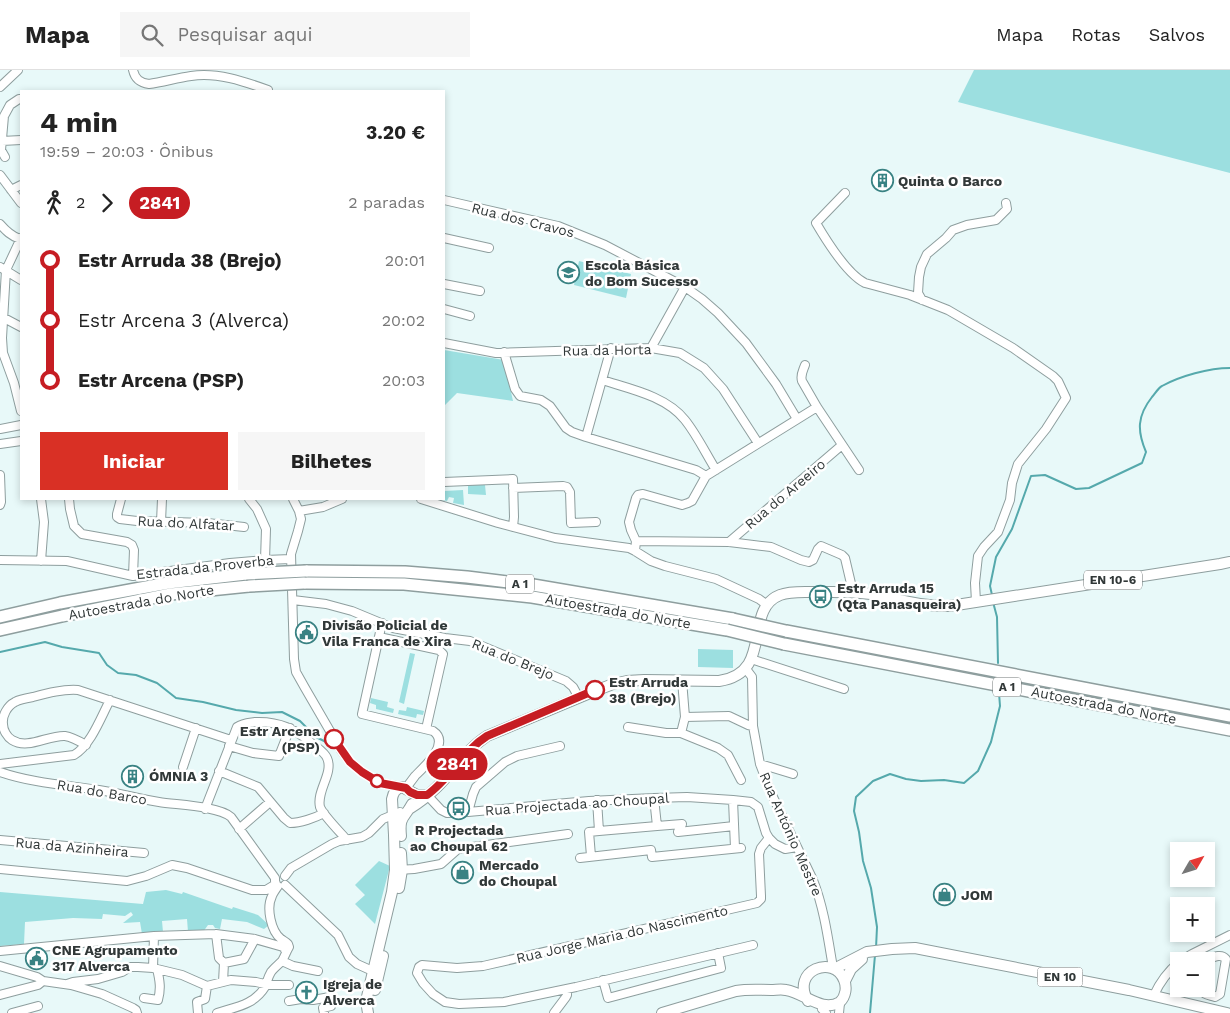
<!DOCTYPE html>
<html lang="pt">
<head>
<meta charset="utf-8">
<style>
  body { margin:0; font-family:"Work Sans",sans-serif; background:#f6f6f6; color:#222; height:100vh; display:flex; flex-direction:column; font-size:19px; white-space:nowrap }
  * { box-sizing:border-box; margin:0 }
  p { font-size:16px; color:#767676 }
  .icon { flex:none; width:28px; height:28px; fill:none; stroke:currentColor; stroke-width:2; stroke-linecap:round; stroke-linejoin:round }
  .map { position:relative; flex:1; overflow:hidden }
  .panel { position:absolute; left:20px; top:20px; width:425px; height:410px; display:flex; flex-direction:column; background:#fff; border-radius:0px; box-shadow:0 2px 8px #0003 }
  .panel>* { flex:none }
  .badge { padding:0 10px; border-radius:16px; font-size:18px; line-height:32px }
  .needle { width:32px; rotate:51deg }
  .fabs { position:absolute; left:1170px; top:772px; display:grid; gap:10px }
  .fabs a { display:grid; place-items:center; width:45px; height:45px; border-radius:0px; background:#fff; box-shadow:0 2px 8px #0003; font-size:25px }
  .map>.badge { position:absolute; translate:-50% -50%; box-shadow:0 0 0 2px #fff }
  .legs { display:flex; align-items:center; gap:8px; height:55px; padding:0 20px; font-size:16px }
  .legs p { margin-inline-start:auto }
  .headline { display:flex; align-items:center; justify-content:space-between; height:85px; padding:0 20px }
  h1 { font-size:28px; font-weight:700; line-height:38px }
  .action { display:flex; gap:10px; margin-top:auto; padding:10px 20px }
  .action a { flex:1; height:58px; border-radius:0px; background:#d93025; color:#fff; font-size:20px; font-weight:700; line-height:58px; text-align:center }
  .action a+a { background:#f6f6f6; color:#222 }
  ul { padding:0 20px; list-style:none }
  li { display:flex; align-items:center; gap:18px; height:60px; font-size:19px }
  li i { display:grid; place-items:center; width:8px; height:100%; margin:0 6px; background:currentColor }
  li i::after { content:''; width:12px; height:12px; margin:-6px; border:4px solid; border-radius:50%; background:#fff }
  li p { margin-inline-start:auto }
  li:first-child i { background:linear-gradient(#0000 50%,currentColor 0) }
  li:last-child i { background:linear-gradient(currentColor 50%,#0000 0) }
  header { display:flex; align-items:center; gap:30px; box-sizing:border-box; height:70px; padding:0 25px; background:#fff; border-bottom:1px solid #e0e0e0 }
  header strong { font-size:24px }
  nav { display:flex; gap:28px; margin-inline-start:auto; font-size:18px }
  .search { width:350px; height:45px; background:#f6f6f6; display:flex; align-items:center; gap:12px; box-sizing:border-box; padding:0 18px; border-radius:0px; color:#767676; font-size:19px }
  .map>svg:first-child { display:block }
</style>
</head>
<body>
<header>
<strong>Mapa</strong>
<div class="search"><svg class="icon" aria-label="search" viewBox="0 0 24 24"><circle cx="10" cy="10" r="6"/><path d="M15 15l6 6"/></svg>Pesquisar aqui</div>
<nav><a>Mapa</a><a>Rotas</a><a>Salvos</a></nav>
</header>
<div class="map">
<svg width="1230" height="943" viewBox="0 0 1230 943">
  <rect width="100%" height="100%" fill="#e8f9f9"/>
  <path fill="#9cdfe0" d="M974,0H1230V103L958,32Z
    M579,191L631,204L626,228L574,215Z
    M444,280L504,290L513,331L457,323L444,336Z
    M468,415H485L486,425L468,424Z
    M463,420L464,435L453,433L454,428L449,427L447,431L439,429H444V421Z
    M698,579L733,580V598L698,597Z
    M410,583L415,584L404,634L399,632Z
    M371,628L388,632L387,637L394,639L393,643L376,639V635L370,633Z
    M407,637L424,641L423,645L417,644L416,648L398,644L399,640L406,641Z
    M379,791L390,796L375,854L355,834L365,825L355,815Z
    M166,820L182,824L183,822L232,839L233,837L258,845L269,855L264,859L247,852L222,849L220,859L215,858L213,855H208L203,862H188L187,849L162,851L163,862L142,864L140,852L123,853L133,845L131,842L125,846L103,844L102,849L73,848L25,852L24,874L0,876V822L143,834L146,822Z"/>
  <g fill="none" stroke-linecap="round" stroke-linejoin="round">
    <path stroke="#55a9ac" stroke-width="2" d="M992,525L990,516L996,487L1012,459L1031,406L1045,405L1076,419L1089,418L1142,393L1146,382C1137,361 1137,346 1152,327C1155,324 1158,318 1162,316C1180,306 1209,298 1230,298
      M993,532L997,547L998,593
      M0,582L45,572L62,577L99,583L107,595L118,603L136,605L157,613L176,628L203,632L236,640L262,643L282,642L300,651L316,667L326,672
      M876,878L877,857L871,818L863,791L859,762L854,741L856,727L873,711L890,704L906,709L921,711L944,710L964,713L978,701L991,672L1000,636L999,623
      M870,943L875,885"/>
    <defs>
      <path id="minor" d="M133,0C135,9 140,13 149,14C163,12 177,8 191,6C217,2 243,11 268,20
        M0,17L18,0
        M2,71L21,70
        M5,87L1,80L4,46L10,35L19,29H21
        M0,105L21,133
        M11,120L21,115
        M845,123L816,153C826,170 847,204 865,213L910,225L948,240L1013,278L1053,306L1058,311L1066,328L1046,359L1018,394L1012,413L1010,430L998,462L984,477L978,486L975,513L976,532
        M444,130L558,156L605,175L685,217L702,229L718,243L746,273L776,314L797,349
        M0,154C6,161 11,166 20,169
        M21,168L6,200L2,268L3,283L14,313L21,341
        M444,168L489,178
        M0,197L21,210
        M444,214L480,221
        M922,230L918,223L919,207L921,197L927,184L946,168L953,160L967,155L996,150L1007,139L1006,133
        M444,239L470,246
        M4,248L21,257
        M444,273L496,283L651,278L680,283L704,298L723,319L758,373
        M651,278L685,217
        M504,282L515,319L520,326L541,330L550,336L566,358L572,362L586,367L696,400L706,406
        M805,295C803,301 800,305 802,311L817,337L859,400
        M602,310C630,319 666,326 685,350C697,365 706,384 716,400
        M0,359L21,355
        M586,367L611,278
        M0,374L21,371
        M0,405L1,432L0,435
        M444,412L513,409L514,447L513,457
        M513,418L563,416L567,417L570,422L571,453L596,452
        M69,429L70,439L74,456L82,464L127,472L132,475L134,480L133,506
        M121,429L117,444V447L120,449L137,451L207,453L244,457
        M249,429L257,439L266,459L265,490
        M293,429L299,441L301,449L298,461L291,484L294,589L296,602L305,618L341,680L350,692L362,702L380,713L402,717
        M421,429L498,453L555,468L629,478L635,481L651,491L665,496L716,509L759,529L767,535
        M299,441L323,437L342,429
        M161,452L162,429
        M636,471L729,472L771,477L801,490L809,492L813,490L818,479L821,476L842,485L845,488L853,522
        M729,472L842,375
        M635,481L636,471L631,460L629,452L636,428L638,425L643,424L682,435L688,433L692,431L706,406L817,337
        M0,490L67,491L133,506L230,493L265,490L291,489
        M41,491L44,452L41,429
        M293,530L326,534L352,541L393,558L445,568L470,571L566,611L573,617L579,628
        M382,553L362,644L433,661C451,673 424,697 415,706C412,710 409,714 406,718
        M379,567L439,580L443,584L426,659
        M751,589L844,619
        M746,599L752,607L753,656L760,694L772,725L813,810C824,838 828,868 833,898
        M685,647L729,646L748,655L753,656
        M628,657L666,663H681L718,678L728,685L741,710
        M681,663L685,647L682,610
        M86,675C79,671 72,667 65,666C48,665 28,680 12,670C7,667 3,660 3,654C2,646 7,636 15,632C20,629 27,628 33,627C48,623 63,619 78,620L231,670
        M229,676L253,683L279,686L290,658
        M0,694L74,685C91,675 101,647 110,630
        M760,694L793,704
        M183,697L196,658
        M219,701L258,717L284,748L290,753C300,753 315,748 324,743
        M0,702C32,713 66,715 99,720C119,723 139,729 159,732C177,735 218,736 231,747L275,808V811L276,814
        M427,725L441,740L447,743L468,742L589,731L654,728L687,727L733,730L751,732L758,737L766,763L769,768L775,774L785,779L797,777
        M597,730L599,761L657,756L654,728
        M733,730L735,778
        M205,739L237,657C243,653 248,653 255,652C280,651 295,659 314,675C319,679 325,683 327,688C334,703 316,721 320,737C323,745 340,762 347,770
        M468,742L473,724L476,717L505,692L517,686L560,676
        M657,756L682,754
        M239,759L270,732
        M678,762L734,756
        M0,770L144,783
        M591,786L589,762L599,761
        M580,788L651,780L652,787L741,778
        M0,799L127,811L146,806L172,795L187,798L252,820H266L276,814
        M398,800L414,799L441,794L458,779L568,764
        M285,806L291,798L332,774L339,771L362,767L369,763L383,749L400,742
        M285,815L338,865L349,887L357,894L377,903
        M216,864L219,888L224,893
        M753,875L576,917L504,932L459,934L445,932L433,924L423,913L417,903L419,897L422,895L457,898L483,896L757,833L761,829V826L759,784L761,778L769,768
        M0,881L154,866L216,864L255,869L283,877L286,881
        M282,891L293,896L318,901
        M1180,891L1192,884L1230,865
        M224,893L244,889L255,869
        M0,896L37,907L43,911L71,915L102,924L133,938L136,940L137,943
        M153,898L154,866
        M603,910L608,928L721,898L718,883
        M223,912L224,893
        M67,914L73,912L98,909L122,902L130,897H138L153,898L182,905L207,916L231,910L256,912L269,915H289
        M1201,919C1203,925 1209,925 1215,927L1220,924L1226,889C1220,882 1211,889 1204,891
        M0,925L38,915L43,911
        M1154,925C1160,912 1167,902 1179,892
        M144,928L158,930C161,919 160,911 157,899
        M289,931L301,929L313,930L330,927L331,936L323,938L324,943
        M822,939L826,943
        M12,943L38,936
        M198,943L197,932L205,929L207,916
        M217,943C236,937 254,935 265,917C267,912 268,907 271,902C274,898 278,895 282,891C285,886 286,882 289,877L288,874C286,872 284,871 281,869C271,861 266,838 272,826C273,823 276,819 278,816
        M554,943L566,927L567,925V919
        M839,943L840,933"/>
      <path id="major" d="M409,739C419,733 429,725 437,717C454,700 467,679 487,666L595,621L613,614L627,611L644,610L719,611C775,603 742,540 780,525C790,521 803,522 814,522C833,522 852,521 871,524C897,529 924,537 950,536L1220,494L1230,492
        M401,766C399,746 404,749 412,734
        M399,818L402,800L401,783
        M834,899L867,882L892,879L915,878L1129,920L1227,943
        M845,911L851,899L862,889
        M375,920L383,886
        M368,943L366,931L392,822L395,800L394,765L392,729C393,723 395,719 402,717L417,725H427
        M662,943L736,921C748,919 759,920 771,920C776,920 781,919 786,920C805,923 822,943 840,932C846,926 847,917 844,910C834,884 790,900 808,931"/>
      <path id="highway" d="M306,501L405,502L467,507L533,515L733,549
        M304,513L404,514L532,527L727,560
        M0,547L60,533L168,513L246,504
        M0,560L62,546L171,524L249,516
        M786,561L1230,646
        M784,574L1230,660"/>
    </defs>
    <use href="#minor" stroke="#8e9e9e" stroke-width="10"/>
    <use href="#major" stroke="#8e9e9e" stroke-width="12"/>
    <use href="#highway" stroke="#8e9e9e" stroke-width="14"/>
    <use href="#minor" stroke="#fff" stroke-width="8"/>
    <use href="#major" stroke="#fff" stroke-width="10"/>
    <use href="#highway" stroke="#fff" stroke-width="11"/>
    <defs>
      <path id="highway-bridge" d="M246,504L306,501
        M249,516L304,513
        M733,549L786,561
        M727,560L784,574"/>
    </defs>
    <use href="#highway-bridge" stroke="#8e9e9e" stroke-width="14" stroke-linecap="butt"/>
    <use href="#highway-bridge" stroke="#fff" stroke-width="11"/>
  </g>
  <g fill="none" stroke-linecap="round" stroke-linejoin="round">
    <defs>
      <path id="line-1" d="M334,669L350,692L362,702L380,713L406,718L410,722L417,725H427C450,709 463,681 487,666L595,620"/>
    </defs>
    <use href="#line-1" stroke="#fff" stroke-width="11"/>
    <use href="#line-1" stroke="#c61d23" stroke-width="8"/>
  </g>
  <defs>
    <symbol id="building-ring" viewBox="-11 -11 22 22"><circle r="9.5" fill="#fff" stroke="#398283" stroke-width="1.5"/><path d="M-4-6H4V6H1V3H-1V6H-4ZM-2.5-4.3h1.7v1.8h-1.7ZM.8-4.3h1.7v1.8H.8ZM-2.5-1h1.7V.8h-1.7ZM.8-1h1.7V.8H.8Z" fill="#398283"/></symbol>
    <symbol id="school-ring" viewBox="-11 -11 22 22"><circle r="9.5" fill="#fff" stroke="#398283" stroke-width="1.5"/><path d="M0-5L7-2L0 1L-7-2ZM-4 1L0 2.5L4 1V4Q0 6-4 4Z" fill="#398283"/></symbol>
    <symbol id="bus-ring" viewBox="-11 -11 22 22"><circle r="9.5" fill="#fff" stroke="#398283" stroke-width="1.5"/><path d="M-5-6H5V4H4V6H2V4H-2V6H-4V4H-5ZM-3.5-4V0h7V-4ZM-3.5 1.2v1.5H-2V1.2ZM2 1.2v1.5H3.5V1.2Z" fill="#398283"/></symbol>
    <symbol id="civic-ring" viewBox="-11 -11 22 22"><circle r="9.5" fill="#fff" stroke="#398283" stroke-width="1.5"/><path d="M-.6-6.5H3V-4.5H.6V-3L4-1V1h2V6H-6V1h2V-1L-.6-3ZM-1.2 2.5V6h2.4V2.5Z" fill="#398283"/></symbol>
    <symbol id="shop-ring" viewBox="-11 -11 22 22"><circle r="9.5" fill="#fff" stroke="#398283" stroke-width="1.5"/><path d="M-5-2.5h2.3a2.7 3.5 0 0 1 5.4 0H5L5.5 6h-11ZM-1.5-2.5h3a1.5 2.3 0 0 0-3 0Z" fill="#398283"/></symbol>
    <symbol id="church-ring" viewBox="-11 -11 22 22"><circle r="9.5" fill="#fff" stroke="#398283" stroke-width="1.5"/><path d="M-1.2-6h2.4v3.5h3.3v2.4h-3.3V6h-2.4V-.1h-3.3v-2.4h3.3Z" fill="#398283"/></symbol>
  </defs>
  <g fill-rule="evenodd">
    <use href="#building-ring" x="870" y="98" width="25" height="25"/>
    <use href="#school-ring" x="556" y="190" width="25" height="25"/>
    <use href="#bus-ring" x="808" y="514" width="25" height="25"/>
    <use href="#civic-ring" x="294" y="550" width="25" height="25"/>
    <use href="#building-ring" x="120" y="694" width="25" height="25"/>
    <use href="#bus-ring" x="446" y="726" width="25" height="25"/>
    <use href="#shop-ring" x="450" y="790" width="25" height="25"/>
    <use href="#shop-ring" x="932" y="812" width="25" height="25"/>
    <use href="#civic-ring" x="24" y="876" width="25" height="25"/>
    <use href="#church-ring" x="294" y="910" width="25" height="25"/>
  </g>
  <g fill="#fff" stroke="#c61d23" stroke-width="2.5">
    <circle cx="595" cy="620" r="9"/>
    <circle cx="334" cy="669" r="9"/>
    <circle cx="377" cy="711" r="6"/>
  </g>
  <g text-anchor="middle" stroke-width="5" stroke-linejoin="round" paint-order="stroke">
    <g fill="#fff" stroke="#6f7474" stroke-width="1">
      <rect x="1084" y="500.5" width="58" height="19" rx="4"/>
      <rect x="506" y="504.5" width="28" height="19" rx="4"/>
      <rect x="993" y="607.5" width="28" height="19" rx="4"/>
      <rect x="1037.5" y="897.5" width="45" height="19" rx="4"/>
    </g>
    <g font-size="12" font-weight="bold" fill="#313838">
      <text x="1113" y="514">EN 10-6</text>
      <text x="520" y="518">A 1</text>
      <text x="1007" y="621">A 1</text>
      <text x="1060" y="911">EN 10</text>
    </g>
    <g font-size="14" font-weight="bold" fill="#313838" stroke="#fff" text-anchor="start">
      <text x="898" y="116">Quinta O Barco</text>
      <text x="585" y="200">Escola Básica<tspan x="585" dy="16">do Bom Sucesso</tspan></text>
      <text x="837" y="523">Estr Arruda 15<tspan x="837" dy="16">(Qta Panasqueira)</tspan></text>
      <text x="322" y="560">Divisão Policial de<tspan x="322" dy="16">Vila Franca de Xira</tspan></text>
      <text x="149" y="711">ÓMNIA 3</text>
      <text x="459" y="765" text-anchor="middle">R Projectada<tspan x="459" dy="16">ao Choupal 62</tspan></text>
      <text x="479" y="800">Mercado<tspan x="479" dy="16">do Choupal</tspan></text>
      <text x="961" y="830">JOM</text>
      <text x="52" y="885">CNE Agrupamento<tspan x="52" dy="16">317 Alverca</tspan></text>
      <text x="323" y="919">Igreja de<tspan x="323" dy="16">Alverca</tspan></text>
    </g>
    <g font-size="14" fill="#313838" stroke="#fff">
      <text transform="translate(523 150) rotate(14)" y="5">Rua dos Cravos</text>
      <text transform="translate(607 280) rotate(-1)" y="5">Rua da Horta</text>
      <text transform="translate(785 424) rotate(-40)" y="5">Rua do Areeiro</text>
      <text transform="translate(186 453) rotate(3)" y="5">Rua do Alfatar</text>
      <text transform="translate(205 497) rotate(-6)" y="5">Estrada da Proverba</text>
      <text transform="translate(141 532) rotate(-10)" y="5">Autoestrada do Norte</text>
      <text transform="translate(618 541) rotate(10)" y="5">Autoestrada do Norte</text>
      <text transform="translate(513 589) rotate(22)" y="5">Rua do Brejo</text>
      <text transform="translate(1104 635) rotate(11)" y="5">Autoestrada do Norte</text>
      <text transform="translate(102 722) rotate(10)" y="5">Rua do Barco</text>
      <text transform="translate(577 734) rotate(-4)" y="5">Rua Projectada ao Choupal</text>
      <text transform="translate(791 764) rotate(66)" y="5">Rua António Mestre</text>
      <text transform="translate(72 777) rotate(5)" y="5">Rua da Azinheira</text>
      <text transform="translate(622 864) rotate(-13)" y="5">Rua Jorge Maria do Nascimento</text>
    </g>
    <g font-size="14" font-weight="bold" fill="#313838" stroke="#fff" text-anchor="start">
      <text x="609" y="617">Estr Arruda<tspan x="609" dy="16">38 (Brejo)</tspan></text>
      <text x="320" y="666" text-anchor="end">Estr Arcena<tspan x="320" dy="16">(PSP)</tspan></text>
    </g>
  </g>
</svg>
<div class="fabs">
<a><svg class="needle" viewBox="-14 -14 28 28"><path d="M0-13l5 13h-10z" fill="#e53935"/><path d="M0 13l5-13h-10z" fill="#767676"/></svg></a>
<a>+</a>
<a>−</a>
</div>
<b class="badge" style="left:457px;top:694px;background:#c61d23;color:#fff">2841</b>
<section class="panel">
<div class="headline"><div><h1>4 min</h1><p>19:59 – 20:03 · Ônibus</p></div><b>3.20 €</b></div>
<div class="legs"><svg class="icon" aria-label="walk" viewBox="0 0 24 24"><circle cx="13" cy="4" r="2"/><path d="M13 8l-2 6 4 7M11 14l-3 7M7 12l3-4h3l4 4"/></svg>2<svg class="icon" aria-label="forward" viewBox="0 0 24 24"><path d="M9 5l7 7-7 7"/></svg><b class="badge" style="background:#c61d23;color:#fff">2841</b><p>2 paradas</p></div>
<ul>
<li><i style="color:#c61d23"></i><b>Estr Arruda 38 (Brejo)</b><p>20:01</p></li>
<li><i style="color:#c61d23"></i><span>Estr Arcena 3 (Alverca)</span><p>20:02</p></li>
<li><i style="color:#c61d23"></i><b>Estr Arcena (PSP)</b><p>20:03</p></li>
</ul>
<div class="action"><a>Iniciar</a><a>Bilhetes</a></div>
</section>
</div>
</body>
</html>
